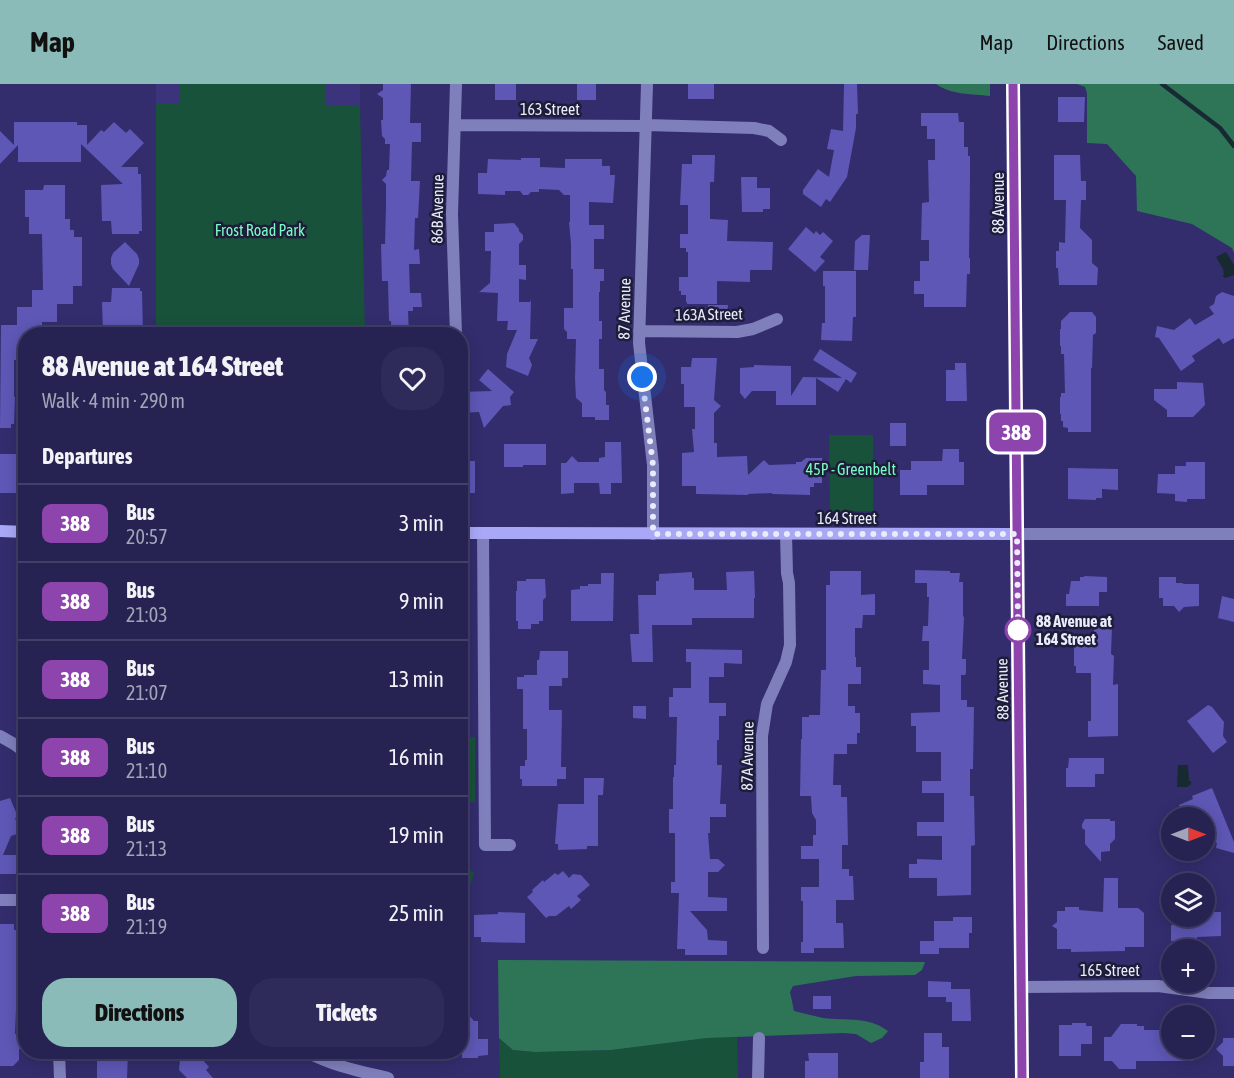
<!DOCTYPE html>
<html lang="en">
<head>
<meta charset="utf-8">
<style>
  body { margin:0; font-family:"Asap Condensed",sans-serif; background:#2e2a59; color:#f1f3f6; height:100vh; display:flex; flex-direction:column; font-size:22px; white-space:nowrap }
  * { box-sizing:border-box; margin:0 }
  p { font-size:20px; color:#a4a4b8 }
  .icon { flex:none; width:33px; height:33px; fill:none; stroke:currentColor; stroke-width:2; stroke-linecap:round; stroke-linejoin:round }
  .map { position:relative; flex:1; overflow:hidden }
  .side { position:absolute; left:18px; top:243px; width:450px; height:732px; display:flex; flex-direction:column; background:#262252; border-radius:24px; box-shadow:0 3px 15px #0003,0 0 0 2px #423f69 }
  .side>* { flex:none }
  .badge { padding:0 12px; border-radius:9px; font-size:21px; line-height:39px }
  .needle { width:39px; rotate:90deg }
  .controls { position:absolute; left:1161px; top:723px; display:grid; gap:12px }
  .controls a { display:grid; place-items:center; width:54px; height:54px; border-radius:50%; background:#262252; box-shadow:0 3px 15px #0003,0 0 0 2px #423f69; font-size:30px }
  .you { position:absolute; width:30px; height:30px; margin:-15px; border:4px solid #fff; border-radius:50%; background:#1a73e8; box-shadow:0 0 0 9px #1a73e833 }
  .map>.badge { position:absolute; translate:-50% -50%; box-shadow:0 0 0 3px #fff }
  h2 { padding:0 24px; font-size:22px; line-height:54px }
  .round { display:grid; place-items:center; flex:none; width:63px; height:63px; border-radius:24px; background:#2e2a59 }
  .summary { display:flex; align-items:center; justify-content:space-between; height:102px; padding:0 24px }
  h1 { font-size:28px; font-weight:800; line-height:45px }
  .cta { display:flex; gap:12px; margin-top:auto; padding:12px 24px }
  .cta a { flex:1; height:69px; border-radius:24px; background:#8bbbb9; color:#111; font-size:24px; font-weight:800; line-height:69px; text-align:center }
  .cta a+a { background:#2e2a59; color:#f1f3f6 }
  ul { padding:0; list-style:none }
  li { display:flex; align-items:center; gap:18px; height:78px; padding:0 24px; border-top:2px solid #423f69 }
  li div { flex:1 }
  li b { display:block; font-size:22px }
  li em { font-style:normal }
  li .badge { min-width:66px; font-weight:700; text-align:center }
  header { display:flex; align-items:center; gap:36px; box-sizing:border-box; height:84px; padding:0 30px; background:#8bbbb9; color:#111 }
  header strong { font-size:28px }
  nav { display:flex; gap:33px; margin-inline-start:auto; font-size:21px }
  .map>svg:first-child { display:block }
</style>
</head>
<body>
<header>
<strong>Map</strong>
<nav><a>Map</a><a>Directions</a><a>Saved</a></nav>
</header>
<div class="map">
<svg width="1234" height="994" viewBox="0 0 1234 994">
  <rect width="100%" height="100%" fill="#332d6e"/>
  <path fill="#3b347c" d="M156,0H360V22L156,19Z"/>
  <path fill="#19523b" d="M180,0H326V21L360,22L365,250H156V19H180Z
    M829,351H873V427H830Z
    M470,653H475V718H461V656H468Z
    M460,779L474,789L461,828H460Z
    M737,953L738,994H500L499,954L513,966L535,968L611,966L707,954Z"/>
  <path fill="#2e7558" d="M936,0H990V12C973,10 951,11 936,0Z
    M1077,0H1234V169L1232,164L1192,140L1137,127L1136,92L1107,60L1087,59V9L1085,3Z
    M498,876L925,878L922,886L915,891L856,892L793,902L790,908L794,927C803,929 813,932 823,934C846,937 868,932 888,947L882,954L871,959L856,950L843,949L707,954L611,966L535,968L513,966L499,954Z"/>
  <path fill="#172a32" d="M1226,168L1234,181V191L1225,194L1222,192L1224,191L1223,185L1216,173Z
    M1178,681H1188L1189,697H1191V701H1189L1188,703H1177Z"/>
  <g fill="none" stroke-linecap="round" stroke-linejoin="round">
    <path stroke="#172a32" stroke-width="4.5" d="M1162,0L1220,44L1234,62"/>
  </g>
  <path fill="#5e57b5" d="M383,0H411L410,39H421V58H412L411,97H420L418,134H415L414,166L419,165L420,180H409L410,209H421L422,223H413V227H408L409,250H391V237H389L388,197H382L381,160H385L386,123V100L382,96L386,92L387,86H389L390,60H385V55L382,52L381,36H383V14L377,10L383,6Z
    M495,0H516V16H495Z
    M577,0H596V16H577Z
    M688,0H714V15H688Z
    M844,0H857L858,30H856V44L847,93L830,118L826,115L821,123L803,110V106L818,85L829,93L834,66L827,65L831,45L843,47Z
    M1058,13H1085L1084,38H1058Z
    M921,29H958L959,38H964V63H968V72H970V95L969,174H970V190H967L966,223H924V210H914V197H920V177H929V156H921L922,119L929,118L928,76H935V55H927V42H921Z
    M14,38H77V41H87V61L101,46L104,48L114,38L126,49L130,45L144,59L121,83H138V90H141L142,147H139V150H112L111,137H102L101,101L123,100L81,60V78H18V61L0,80V47L14,61Z
    M692,71H715L714,98H710V135L728,136L727,157L773,158L772,186H750V198L717,197V220H687V218H686V211H681V207H679V193H688V168H686V164H680V150H688V121H680L682,80H692Z
    M1054,71H1080L1081,97H1086V116H1081L1080,144L1092,156V179L1098,184L1097,201H1059L1058,184H1056V167H1059V158L1065,159L1066,116H1054Z
    M521,74H540V83L565,84V75H602V82H610V91H615L613,119L589,118V141H604V155H594V185H604V197H600V208H599V237H602V255H599V285H604V306L606,308V321H609V336H595V333H582V319L576,314L575,295L576,255H567V248L564,245V224H573V185H571V160L569,138H570V111H564L559,106L539,105V108H531L528,111H523L520,107H505V111L478,110V89H487L488,75L521,76Z
    M741,93H757V104H770V125H763V128H742Z
    M44,101H65V135H70V146H74V153H82V202H73V220H57V238H42V250H26V255H19L18,276H14V313H15L14,340H11V344H0L1,241H17V223H32V206H43L42,150H29V133H25V106H43Z
    M514,139L519,145V147L523,151V156L519,160V181H526V196L519,195V218H530L531,216L530,255H538L529,274L532,281L528,292L506,283L507,270L517,246H507L508,237H497L498,209L479,208L490,199L491,167H485V148H494V140Z
    M806,143L814,150L816,147L820,151L823,148L833,157L820,173L825,177L815,188L788,165Z
    M862,151H870L868,186H854L855,157Z
    M125,158L137,170L139,175V180L129,202L113,185L111,180V174L113,169Z
    M823,187H856V233H853L852,257L821,256L822,239H825V202H823Z
    M112,204H140V207H142L143,250H103L102,218H111Z
    M1222,208L1234,212V254L1223,260L1219,254L1192,272L1195,277L1181,287L1159,254L1155,253L1157,242L1174,246L1190,234L1195,241L1214,230L1209,223L1214,220L1216,212Z
    M708,221H728L727,234H708Z
    M1070,228H1092L1096,233V249L1093,251L1092,284H1091V348H1068V344L1063,343V337H1061V330H1060V313H1061V309H1065L1064,270H1061V262H1060V245H1061V237Z
    M820,265L857,289L851,299L846,295L838,308L816,294V321H776V307H752L745,315L740,309V284L754,283V281L791,282V312L803,293L842,294L813,276Z
    M692,274H717L714,316L721,322L714,329V359H717V373L747,372L748,391L764,376L769,381L796,380V378H801L806,374H822V399H814V403H810V411L772,410V409L748,410V411L696,410V402H682V369L694,368L692,345H695V323H684V300H681V283H691Z
    M955,279H966L967,317H946V286H955Z
    M488,285L514,308L510,313L511,321L503,322L484,344L479,328L460,329V308L492,307L479,296Z
    M1177,298L1203,299L1205,321L1193,333H1167V326L1154,316V305H1177Z
    M890,339H906V362H890Z
    M605,358H621L622,399H611V410H600L599,399H574V409L561,410V379H566L572,372L578,378H599V374L605,373Z
    M504,360H546V381H523V383H504Z
    M943,365H959V378H964V401H927V411H900V386H911V377H942Z
    M0,370H21V387H26V409H0Z
    M460,370L469,377H475V409H461Z
    M1186,378H1205V415H1187V418L1175,417V410L1157,409L1158,390H1175V382H1186Z
    M1068,384L1118,385V406L1102,405V414H1096V416L1068,415Z
    M915,486L950,487V489H960L959,498H963V532L964,533L962,575H966V589L965,591H961V616H967V623H974L973,685H970V712H974L975,761L971,762V811L937,812V794H909V780H917V775L942,776V752H917V738H944V709H922V697H941V668H916V642H911V629L940,628V601L923,600V586H929V557H922L923,542H928L929,513H927V499H915Z
    M754,487L755,514H754V534H692V541H652L653,578H632L630,550H639L638,511H656V497H659V490L692,488V494H694V506H727L726,488Z
    M830,487H861V511L875,510V531H863L862,544H855V573H856V583H861V600H848V622H855V629H860V649H857V660H847V670H834L833,701H841V713H847L848,761H842V785H849V792H853L854,816H836V839H843L844,864H814V869H801V858H803V817H801V803H819V775H801V762H813V751H816V736L812,729L811,712H800L801,655H802V633H809V631H820L821,586H826V501H830Z
    M601,489H614L613,537H571V506L580,505V502H588V500H601Z
    M1084,492L1107,493V508H1099V522H1066V510H1069L1071,497H1080V493H1084Z
    M1159,493H1176V499H1182L1184,500H1199V522L1184,523L1179,528L1174,522H1163V514H1159Z
    M526,495H545L546,513L543,516V537H539V540H531V545H518V537H516V507H517V497H526Z
    M1222,512L1234,515V538L1218,534Z
    M1094,542L1112,543L1111,570L1114,572L1113,601L1118,600V652L1088,653V637H1091V589H1076V582H1074V565L1076,552L1094,553Z
    M686,565L742,566V580L724,579V593H709V619H726V632H719V656H717V681H722L720,720H726V733H710V749H708L710,775H718L725,781L718,788H708V813L727,814V827H690L707,846L708,856L727,857V871H685V865H677L679,809H671V798H675V749H669V725H673V693H674V681H676L677,633H669V613H673V604H691V578H686Z
    M540,567H568V594H562V602H549V626H562L561,683H566V695H557V702H522V695H520V682H525V676H527V645H523V605H517V593H524V591H537V576H539Z
    M1208,621L1212,623L1224,638L1223,652L1227,658L1213,669L1187,637Z
    M633,622H646V635L633,634Z
    M1069,674H1104V690H1095V703H1066V684H1068Z
    M584,694H604L603,711H598V762H587V765L558,766V760H555L558,720H584Z
    M1212,704L1234,758V769L1216,764L1217,759L1204,752V734H1178L1181,727L1179,721L1193,715L1192,712Z
    M10,714L18,733L15,734L20,749L11,752L3,771H20V790H0V717Z
    M1085,735H1110V737H1115V755L1110,760V767L1101,768V778L1085,760V746L1082,744V740Z
    M563,787L569,794L573,790L581,791L590,801L577,812L581,816L571,825L569,822L556,832H549L546,834L527,813L533,808L532,806L543,796L544,798L555,789L558,791Z
    M1104,794H1118V824H1138L1144,829V863H1125V867L1071,868V865H1057V845L1052,842L1057,838V827H1065V823H1079V826L1103,828Z
    M498,828L525,829V859L481,858V853H474V831L498,830Z
    M1204,828H1221V852L1197,853V859H1180V857H1171V841H1180V832H1204Z
    M953,833H972V849H969V864H939V870H920V857H934V837H953Z
    M0,840H14V846H22V889H16V913H23V927L16,926L15,950H22V965H19V976L13,982H0Z
    M928,897L951,898V905H970L971,937H952V918H946V913H928Z
    M813,912H831V925H813Z
    M468,930L474,937H478V955H488V971L478,972V974H462V967H460V937Z
    M1072,939H1086V942H1092V960H1081V972H1059V941H1072Z
    M1121,940H1137V942H1144V946H1172V964H1193V977H1136V985H1119L1112,977H1104V953H1111Z
    M924,949H942V963H949V994H920V978H924Z
    M1223,954H1234V982H1223V972L1216,965L1223,958Z
    M97,968H128L127,994H97Z
    M189,968H202V975L209,983L206,986L213,994H187L179,986L180,975Z
    M808,969H838V994H805V977H809Z"/>
  <g fill="none" stroke-linecap="round" stroke-linejoin="round">
    <path stroke="#7f7fbc" stroke-width="12" d="M647,0L639,259L653,381V450
      M455,41L645,42
      M646,41L754,44L769,47L781,56
      M639,247L737,248L753,245L777,235
      M456,250L452,130L456,0
      M483,449L485,761H510
      M1017,450H1234
      M0,652L14,660L26,669
      M0,816H26
      M763,864L762,652L767,620L786,578L790,561L789,499L787,489L786,450
      M1022,903L1158,902L1209,909H1234
      M59,968L60,994
      M307,968C333,982 359,987 388,994
      M758,994L759,954"/>
    <path stroke="#a9a8f6" stroke-width="12" d="M1013,0L1022,994
      M0,447L26,448
      M460,449L1017,450"/>
  </g>
  <g fill="none" stroke-linecap="round" stroke-linejoin="round">
    <defs>
      <path id="line" d="M1013,0L1022,994"/>
    </defs>
    <use href="#line" stroke="#fff" stroke-width="14"/>
    <use href="#line" stroke="#8e44ad" stroke-width="9"/>
    <path stroke="#eaebfb" stroke-width="6" stroke-dasharray="0 10.8" d="M642,293L653,381V450H1017L1018,546"/>
  </g>
  <circle fill="#fff" stroke="#8e44ad" stroke-width="3" cx="1018" cy="546" r="12"/>
  <g text-anchor="middle" stroke-width="5" stroke-linejoin="round" paint-order="stroke">
    <g font-size="16" fill="#eaebfb" stroke="#1d1c39">
      <text x="550" y="31">163 Street</text>
      <text transform="translate(998 119) rotate(-90)" y="6">88 Avenue</text>
      <text transform="translate(437 125) rotate(-89)" y="6">86B Avenue</text>
      <text transform="translate(624 225) rotate(-89)" y="6">87 Avenue</text>
      <text transform="translate(709 230) rotate(-1)" y="6">163A Street</text>
      <text x="847" y="440">164 Street</text>
      <text transform="translate(1002 605) rotate(-91)" y="6">88 Avenue</text>
      <text transform="translate(747 672) rotate(-89)" y="6">87A Avenue</text>
      <text x="1110" y="892">165 Street</text>
    </g>
    <g font-size="16" fill="#7bfbc5" stroke="#1d1c39">
      <text x="260" y="152">Frost Road Park</text>
      <text x="851" y="391">45P - Greenbelt</text>
    </g>
    <g font-size="16" font-weight="bold" fill="#eaebfb" stroke="#1d1c39" text-anchor="start">
      <text x="1036" y="543">88 Avenue at<tspan x="1036" dy="18">164 Street</tspan></text>
    </g>
  </g>
</svg>
<div class="controls">
<a><svg class="needle" viewBox="-14 -14 28 28"><path d="M0-13l5 13h-10z" fill="#e53935"/><path d="M0 13l5-13h-10z" fill="#a4a4b8"/></svg></a>
<a><svg class="icon" aria-label="layers" viewBox="0 0 24 24"><path d="M12 4l9 5-9 5-9-5zM3 14l9 5 9-5"/></svg></a>
<a>+</a>
<a>−</a>
</div>
<div class="you" style="left:642px;top:293px"></div>
<b class="badge" style="left:1016px;top:348px;background:#8e44ad;color:#fff">388</b>
<section class="side">
<div class="summary"><div><h1>88 Avenue at 164 Street</h1><p>Walk · 4 min · 290 m</p></div><a class="round"><svg class="icon" aria-label="heart" viewBox="0 0 24 24"><path d="M12 20l-8-8c-3-5 5-10 8-4 3-6 11-1 8 4z"/></svg></a></div>
<h2>Departures</h2>
<ul>
<li><span class="badge" style="background:#8e44ad;color:#fff">388</span><div><b>Bus</b><p>20:57</p></div><em>3 min</em></li>
<li><span class="badge" style="background:#8e44ad;color:#fff">388</span><div><b>Bus</b><p>21:03</p></div><em>9 min</em></li>
<li><span class="badge" style="background:#8e44ad;color:#fff">388</span><div><b>Bus</b><p>21:07</p></div><em>13 min</em></li>
<li><span class="badge" style="background:#8e44ad;color:#fff">388</span><div><b>Bus</b><p>21:10</p></div><em>16 min</em></li>
<li><span class="badge" style="background:#8e44ad;color:#fff">388</span><div><b>Bus</b><p>21:13</p></div><em>19 min</em></li>
<li><span class="badge" style="background:#8e44ad;color:#fff">388</span><div><b>Bus</b><p>21:19</p></div><em>25 min</em></li>
</ul>
<div class="cta"><a>Directions</a><a>Tickets</a></div>
</section>
</div>
</body>
</html>
